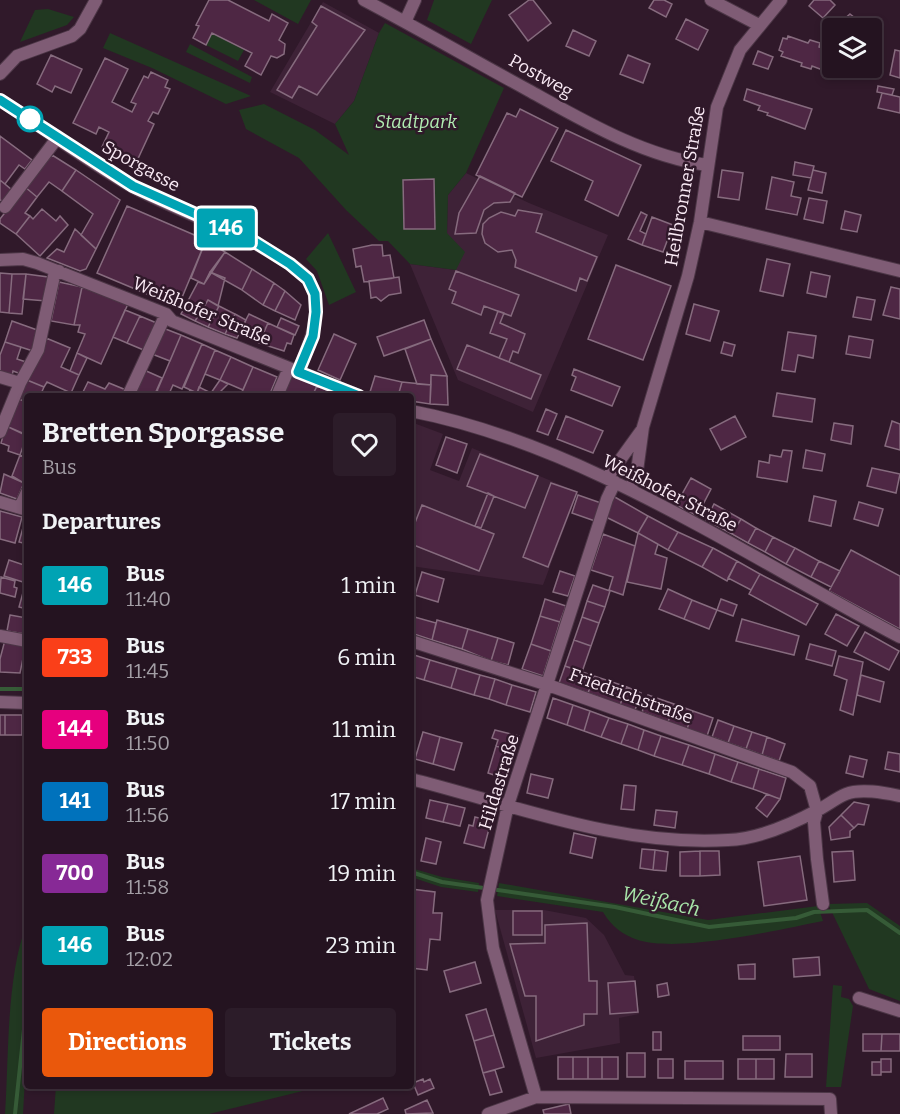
<!DOCTYPE html>
<html lang="en">
<head>
<meta charset="utf-8">
<style>
  body { margin:0; font-family:Bitter,serif; background:#2c1c29; color:#f1f3f6; height:100vh; display:flex; flex-direction:column; font-size:22px; white-space:nowrap }
  * { box-sizing:border-box; margin:0 }
  p { font-size:20px; color:#a39ea5 }
  .icon { flex:none; width:33px; height:33px; fill:none; stroke:currentColor; stroke-width:2; stroke-linecap:round; stroke-linejoin:round }
  .map { position:relative; flex:1; overflow:hidden }
  .side { position:absolute; left:24px; top:393px; width:390px; height:696px; display:flex; flex-direction:column; background:#241320; border-radius:6px; box-shadow:0 3px 9px #0003,0 0 0 2px #41323e }
  .side>* { flex:none }
  .badge { padding:0 12px; border-radius:4px; font-size:21px; line-height:39px }
  .buttons { position:absolute; left:822px; top:18px; display:grid; gap:12px }
  .buttons a { display:grid; place-items:center; width:60px; height:60px; border-radius:6px; background:#241320; box-shadow:0 3px 9px #0003,0 0 0 2px #41323e; font-size:30px }
  .map>.badge { position:absolute; translate:-50% -50%; box-shadow:0 0 0 3px #fff }
  h2 { padding:0 18px; font-size:22px; line-height:54px }
  .round { display:grid; place-items:center; flex:none; width:63px; height:63px; border-radius:6px; background:#2c1c29 }
  .overview { display:flex; align-items:center; justify-content:space-between; height:102px; padding:0 18px }
  h1 { font-size:28px; font-weight:700; line-height:45px }
  .button { display:flex; gap:12px; margin-top:auto; padding:12px 18px }
  .button a { flex:1; height:69px; border-radius:6px; background:#ea580c; color:#fff; font-size:24px; font-weight:700; line-height:69px; text-align:center }
  .button a+a { background:#2c1c29; color:#f1f3f6 }
  ul { padding:0; list-style:none }
  li { display:flex; align-items:center; gap:18px; height:72px; padding:0 18px }
  li div { flex:1 }
  li b { display:block; font-size:22px }
  li em { font-style:normal }
  li .badge { min-width:66px; font-weight:700; text-align:center }
  .map>svg:first-child { display:block }
</style>
</head>
<body>
<div class="map">
<svg width="900" height="1114" viewBox="0 0 900 1114">
  <rect width="100%" height="100%" fill="#30192a"/>
  <path fill="#3e2237" d="M323,2L379,33L354,101L335,124L270,92Z
    M466,173L529,203L608,235L533,412L458,380L410,264L456,270L447,234L448,195Z
    M411,422L443,434L430,470L459,481L472,448L578,492L543,585L411,566Z
    M495,910H544L586,918L604,935L625,975L634,976L639,1014L619,1018L620,1043L536,1058Z"/>
  <path fill="#213821" d="M254,0H311L298,24Z
    M434,0H492L471,44L427,20Z
    M48,9L74,17L67,25L20,42L35,10Z
    M385,23L504,88L466,173L448,195L447,233L465,252L456,270L410,264L388,241H379L346,210L299,158L246,129L239,110L264,104L315,130L349,155L335,124L354,101L379,33Z
    M110,33L251,96L226,104L152,68L103,48Z
    M212,33L244,50L238,61L206,45Z
    M190,44L252,77L250,83L186,52Z
    M328,233L356,292L329,305L317,271L306,259Z
    M411,868L442,877L479,883L478,892L441,887L411,877Z
    M499,883L708,920L818,906L823,921C777,930 681,953 638,940C623,935 611,926 603,912L497,896Z
    M867,903L900,926V1001L869,989L828,904Z
    M27,923V1043L23,1114H5C9,1055 6,977 27,923Z
    M833,985L842,986L841,997L849,999L853,1006L841,1087H826Z
    M56,1086H323L209,1114H54Z"/>
  <g fill="none" stroke-linecap="round" stroke-linejoin="round">
    <path stroke="#365b37" stroke-width="4" d="M0,689H27
      M411,872L442,882L615,907L709,927L796,918L814,912L867,910L900,933
      M15,1114L27,1001"/>
  </g>
  <path fill="#4e2744" stroke="#866b7e" stroke-width="1.5" d="M209,0H228L269,21L272,14L288,23L279,40L285,44L284,54L277,58L271,56L261,75L245,66L252,53L212,33L206,45L193,38L199,26L196,25Z
    M529,0H533L551,23L528,41L509,15Z
    M654,0H664L672,4L666,17L649,8Z
    M814,0H830L835,5L823,18L809,6Z
    M321,6L365,30L317,95L299,86L292,98L277,90L317,26L312,22Z
    M850,14L859,21L852,28H834Z
    M686,19L708,30L698,50L676,39Z
    M573,30L596,41L589,56L566,46Z
    M788,36L808,43L810,40L820,43L819,47L832,51V68H839L836,75L812,66L811,69L801,66L802,63L781,56L783,52L779,50L783,38L787,39Z
    M895,50L900,51V78L890,75Z
    M758,51L773,57L768,69L753,64Z
    M51,55L82,69L71,93L55,86L52,92L37,84Z
    M628,55L650,64L643,83L620,74Z
    M105,58L128,69L112,102L132,112L136,104L131,102L144,76L148,78L151,72L168,80L165,87L170,89L158,114L153,112L148,121L154,124L136,163L102,147L109,132L99,127L96,134L73,123Z
    M878,86L894,89L892,95L877,92Z
    M747,89L812,109L805,129L767,115L768,113L758,110L760,106L744,100Z
    M882,93L900,97V113L878,108Z
    M520,109L558,128L522,197L476,175L507,113L516,117Z
    M566,130L641,165L618,216L585,200L593,181L551,161Z
    M0,136L32,160L25,169L19,165L5,184L0,180Z
    M52,155L76,170L62,191L49,182L37,197L25,187Z
    M795,162L814,166L811,178L793,175Z
    M76,170L120,200L96,249L81,235L93,214L62,191Z
    M722,170L743,173L739,200L718,197Z
    M813,170L826,173L822,193L808,190Z
    M480,176L515,193L510,202L494,203L484,210L476,233L455,234L459,213Z
    M772,177L794,182L791,196L801,198L797,215L766,209Z
    M434,179L435,229H404L403,180Z
    M0,180L12,190L4,202L0,200Z
    M25,187L37,197L25,213L30,216L16,234L0,223V219Z
    M809,198L827,201L823,223L804,219Z
    M127,206L206,240L178,307L97,273Z
    M42,209L56,221L60,216L68,225L40,256L16,234L30,216L33,219Z
    M518,210L542,214L536,232L597,257L587,281L580,278L576,291L515,267L516,260L512,250L498,252L485,243L482,234L483,224L489,218L501,212L515,216Z
    M845,211L861,215L857,232L841,229Z
    M641,212L647,215L640,231L646,234L642,245L628,239Z
    M652,217L673,225L663,252L642,245Z
    M75,229L96,249L86,269L80,271L47,258L57,249L64,252Z
    M206,240L225,252L204,284L191,278Z
    M372,245H382L383,256L390,255L394,278L364,282L361,266L356,267L353,249Z
    M225,252L252,269L242,290L210,272Z
    M767,259L790,264L783,296L760,291Z
    M616,265L671,286L643,360L588,339Z
    M252,269L274,283L263,305L242,290Z
    M456,271L519,295L511,316L484,306L481,315L452,303L456,292L449,289Z
    M210,272L225,278L218,306L208,300L195,321L181,314L198,282L204,284Z
    M811,272L830,276L826,297L807,293Z
    M0,273L12,274L9,313L0,312Z
    M12,274H26L22,314L9,313Z
    M26,274L48,277L46,301L23,299Z
    M399,277L401,293L389,295L381,301L376,297L371,298L369,281Z
    M59,282L82,287L74,325L51,321Z
    M274,283L285,291L275,311L263,305Z
    M82,287L128,304L101,364L77,353L85,334L78,332L80,325H74Z
    M891,287L900,289V319L883,315Z
    M285,291L301,305L295,320L275,311Z
    M857,297L875,300L871,320L853,317Z
    M208,300L219,306L208,327L195,321Z
    M694,304L719,311L710,341L686,334Z
    M219,306L235,314L225,334L208,327Z
    M125,310L140,316L127,343L113,337Z
    M498,311L504,313L500,323L525,334L518,353L513,351L509,362L499,358L507,339L490,333Z
    M235,314L246,320L237,338L225,334Z
    M249,314L268,323L259,343L239,333Z
    M140,316L159,324L146,351L127,343Z
    M281,318L299,326L295,335L277,327Z
    M424,320L431,339L384,356L377,337Z
    M12,321L40,331L33,351L5,342Z
    M268,323L294,335L291,344L287,343L284,351L259,343Z
    M163,328L181,335L170,361L152,354Z
    M788,332L816,336L813,358L798,355L795,372L782,370Z
    M334,334L356,344L340,380L318,370Z
    M181,335L202,344L182,389L173,385L168,396L157,391Z
    M849,336L873,340L870,358L846,354Z
    M46,338L70,348L61,367L79,375L71,393L47,382L44,387L27,380Z
    M431,339L447,376L431,375V385L417,384L405,349Z
    M5,342L21,347L17,359L26,362L21,374L13,371L12,376L0,372V355Z
    M724,342L735,345L732,356L721,353Z
    M202,344L215,350L197,393L184,387Z
    M467,345L541,375L531,399L457,369Z
    M215,350L231,357L220,380L205,374Z
    M77,353L87,358L79,375L70,371Z
    M231,357L253,367L243,390L220,380Z
    M253,367L277,377L269,396L241,394Z
    M574,369L620,387L612,406L571,390L576,377L572,375Z
    M144,370L162,378L154,396H133Z
    M292,375L317,386L312,396H283Z
    M431,375L447,376L448,405L430,404Z
    M375,376L402,382L398,396L370,392Z
    M27,380L44,387L40,396H27V402L18,399Z
    M220,380L228,384L216,396H187L190,390L197,393L199,387L211,393Z
    M88,382L105,389L109,383L126,390L123,396H87L82,394Z
    M402,382L431,385L430,404L411,401V396H398Z
    M317,386L341,396H312Z
    M777,393L815,399L812,422L773,416Z
    M18,399L27,402V426L23,434L6,426Z
    M546,409L557,414L548,435L537,431Z
    M566,416L603,431L593,453L557,439Z
    M735,416L746,437L721,450L710,429Z
    M892,421L900,424V450L885,446Z
    M834,423L853,426L851,444L831,440Z
    M6,426L27,435L20,455L8,451L9,446L1,443Z
    M446,437L467,444L457,473L436,465Z
    M783,450L792,451L787,482L757,477L759,461L769,463L770,455L781,457Z
    M806,450L825,454L822,471L803,468Z
    M480,454L538,476L525,508L467,486Z
    M20,455L27,458V485L12,476Z
    M872,468L900,474L896,493L867,486Z
    M4,474L24,483L17,499L0,493Z
    M691,478L711,489L697,516L676,505Z
    M551,483L577,492L548,567L523,557Z
    M488,493L494,496L481,528L475,526Z
    M578,495L601,503L595,521L572,513Z
    M613,496L648,516L638,533L606,517Z
    M814,496L836,501L831,526L809,521Z
    M859,502L883,509L878,526L854,519Z
    M714,504L741,519L732,534L706,520Z
    M422,505L494,534L479,571L411,544V533Z
    M0,511L22,517L15,543L0,539Z
    M648,516L678,532L668,550L638,533Z
    M741,519L756,528L748,543L732,534Z
    M24,524L27,525V544L19,542Z
    M756,528L773,537L765,552L748,543Z
    M678,532L713,548L702,567L668,550Z
    M638,533L658,544L655,554L667,558L661,589L627,582Z
    M603,534L635,546L623,595L609,590L613,577L591,570Z
    M773,537L795,548L786,564L765,552Z
    M713,548L737,561L727,581L702,567Z
    M795,548L819,561L811,577L786,564Z
    M851,550L900,576V629L829,591Z
    M9,560L27,566L26,583L4,576Z
    M737,561L760,574L751,590L728,578Z
    M819,561L840,571L831,587L811,577Z
    M560,571L575,576L568,596L553,592Z
    M422,572L444,579L438,602L415,595Z
    M760,574L818,604L806,625L749,594Z
    M1,577L15,581L14,587L17,588L15,597L0,593Z
    M593,585L610,591L605,607L587,601Z
    M24,589H27V609L19,607Z
    M668,589L692,600L684,619L659,609Z
    M545,599L566,606L560,622L540,616Z
    M721,599L737,605L733,616L717,610Z
    M692,600L717,610L709,629L684,619Z
    M587,601L605,607L599,623L582,617Z
    M836,614L859,626L847,646L825,634Z
    M10,615L27,618L25,634L7,631Z
    M411,616L436,623L432,640L411,633Z
    M540,616L560,622L551,651L531,644Z
    M582,617L599,623L591,646L574,640Z
    M742,619L799,636L794,655L736,641Z
    M437,620L468,629L462,649L432,640Z
    M468,629L498,638L491,661L462,649Z
    M865,632L899,651L889,670L854,652Z
    M498,638L514,643L508,665L491,661Z
    M5,640L26,644L20,673L0,672V659Z
    M574,640L591,646L582,672L565,666Z
    M531,644L551,651L543,676L522,669Z
    M810,644L836,651L832,666L806,659Z
    M411,654L430,660L424,680L411,676Z
    M839,656L863,662L853,715L840,710L847,680L834,675Z
    M430,660L457,668L451,688L424,680Z
    M565,666L594,676L588,693L559,683Z
    M457,668L480,675L474,695L451,688Z
    M480,675L495,679L489,699L474,695Z
    M861,675L884,682L880,702L857,695Z
    M594,676L627,687L620,705L588,693Z
    M495,679L512,685L506,705L489,699Z
    M512,685L536,692L530,712L506,705Z
    M627,687L641,693L635,710L620,705Z
    M648,695L674,704L668,722L642,712Z
    M553,698L573,705L567,725L547,718Z
    M674,704L693,711L687,729L668,722Z
    M573,705L590,711L584,731L567,725Z
    M590,711L609,718L601,737L584,731Z
    M693,711L713,718L707,736L687,729Z
    M0,715H5V735H0Z
    M5,715H22V735H5Z
    M22,715H27V735H22Z
    M609,718L628,724L621,744L601,737Z
    M718,720L734,726L728,743L712,737Z
    M628,724L644,730L638,750L621,744Z
    M734,726L752,732L746,749L728,743Z
    M495,730L519,736L514,752L496,746L498,740L492,738Z
    M644,730L661,736L654,756L638,750Z
    M423,732L440,737L433,764L415,759Z
    M752,732L767,737L762,755L746,749Z
    M661,736L689,745L682,765L654,756Z
    M440,737L462,743L454,770L433,764Z
    M767,737L785,744L779,761L762,755Z
    M689,745L715,754L709,774L682,765Z
    M496,746L514,752L506,779L488,773Z
    M888,752L900,754V772L885,769Z
    M715,754L738,762L731,782L709,774Z
    M850,756L867,760L863,777L846,773Z
    M738,762L759,769L753,789L731,782Z
    M759,769L786,778L780,799L753,789Z
    M531,774L553,779L548,798L527,793Z
    M624,785L636,786L634,810L621,809Z
    M767,794L780,799L767,817L756,808Z
    M430,800L448,804L443,822L426,818Z
    M854,802L869,805L864,825L858,824L854,828L841,815Z
    M448,804L465,808L460,826L443,822Z
    M656,810L677,812L675,828L654,825Z
    M841,815L854,828L850,831V837L831,840L829,827Z
    M475,817L491,821L484,848L464,843L469,825L473,826Z
    M574,833L596,838L592,858L570,853Z
    M426,838L441,842L436,864L421,861Z
    M642,849L655,850L653,870L640,868Z
    M655,850L668,852L666,871L653,870Z
    M700,851V876H680V852Z
    M700,851H719L720,875L700,876Z
    M853,851L855,880L834,882L832,852Z
    M800,856L807,900L764,906L758,862Z
    M411,889L435,892L433,913H442L440,940L430,939L427,970L411,968Z
    M513,911H542V935H513Z
    M587,923L589,981H597V1014H584V1025L536,1041V996H525L510,944L545,943V925Z
    M819,957L820,975L794,977L793,959Z
    M475,962L481,983L450,992L444,971Z
    M755,964V979H739L738,965Z
    M635,981L638,1012L610,1014L608,983Z
    M667,983L669,995L658,997L657,985Z
    M486,1009L494,1035L474,1041L466,1015Z
    M653,1032H661V1050H653Z
    M863,1034H882L881,1051H863Z
    M882,1034H900V1051H881Z
    M494,1035L504,1067L483,1073L474,1041Z
    M743,1036H780V1050H743Z
    M627,1053H645V1077H627Z
    M786,1054H812V1077H785Z
    M558,1057H573V1079H558Z
    M573,1057H588V1079H573Z
    M588,1057H602V1079H588Z
    M602,1057H618V1079H602Z
    M658,1059H673V1078H658Z
    M738,1059H756V1079H738Z
    M756,1059H774V1079H756Z
    M881,1059H891V1072H881Z
    M685,1061H723V1079H685Z
    M872,1062H881V1075H872Z
    M495,1070L502,1092L490,1095L483,1073Z
    M423,1079L424,1082L430,1079L434,1088L418,1095L413,1083Z
    M383,1098L388,1109L377,1114H349Z
    M427,1100L433,1113L406,1114L405,1110Z
    M569,1104L571,1114H544L543,1110Z"/>
  <g fill="none" stroke-linecap="round" stroke-linejoin="round">
    <defs>
      <path id="minor" d="M364,0C419,29 473,60 528,90C584,121 643,156 707,165
        M711,0L759,25
        M405,22L415,0
        M0,74L17,56L72,36L80,29L96,0
        M0,100C44,128 87,161 133,187C182,213 232,228 281,258C290,264 303,271 309,281C326,310 309,344 298,372
        M5,207L58,137
        M700,222L900,271
        M0,260L23,259L37,263L166,314L172,321L359,396
        M0,377L20,383
        M128,396L166,314
        M277,396L289,368
        M411,411C583,444 746,556 900,637
        M0,432L20,383L38,350L54,276L59,271
        M607,478L641,431
        M630,489L637,471L643,427L688,276L700,222L717,107L740,50L781,0
        M0,502L27,510
        M20,507L27,492
        M0,636L27,641
        M411,641L548,685L792,772L810,786L817,811L814,822L817,859L823,904
        M0,702L27,703
        M411,779C514,805 620,847 728,840C758,839 792,824 818,810C828,805 836,798 846,794C861,788 885,793 900,796
        M859,998L900,1011
        M536,1097L493,948L487,900L508,805L607,499L615,482
        M488,1114L536,1097L830,1099L831,1114"/>
    </defs>
    <use href="#minor" stroke="#4c3646" stroke-width="14"/>
    <use href="#minor" stroke="#7f5c75" stroke-width="12"/>
  </g>
  <g fill="none" stroke-linecap="round" stroke-linejoin="round">
    <defs>
      <path id="line" d="M0,100L133,186L247,237L290,264L308,279L315,294L316,312L313,336L298,372L359,396"/>
    </defs>
    <use href="#line" stroke="#fff" stroke-width="14"/>
    <use href="#line" stroke="#00a3b4" stroke-width="9"/>
  </g>
  <circle fill="#fff" stroke="#00a3b4" stroke-width="3" cx="30" cy="119" r="12"/>
  <g text-anchor="middle" stroke-width="5" stroke-linejoin="round" paint-order="stroke">
    <g font-size="18" fill="#faeaf5" stroke="#30192a">
      <text transform="translate(541 76) rotate(29)" y="6">Postweg</text>
      <text transform="translate(141 166) rotate(29)" y="6">Sporgasse</text>
      <text transform="translate(685 186) rotate(-80)" y="6">Heilbronner Straße</text>
      <text transform="translate(202 311) rotate(23)" y="6">Weißhofer Straße</text>
      <text transform="translate(670 493) rotate(27)" y="6">Weißhofer Straße</text>
      <text transform="translate(631 696) rotate(20)" y="6">Friedrichstraße</text>
      <text transform="translate(499 782) rotate(-73)" y="6">Hildastraße</text>
    </g>
    <g font-size="18" font-style="italic" fill="#b2efb3" stroke="#30192a">
      <text x="416" y="128">Stadtpark</text>
    </g>
    <g font-size="20" font-style="italic" fill="#a8e5a9" stroke="#30192a">
      <text transform="translate(661 901) rotate(12)" y="7">Weißach</text>
    </g>
  </g>
</svg>
<div class="buttons">
<a><svg class="icon" aria-label="layers" viewBox="0 0 24 24"><path d="M12 4l9 5-9 5-9-5zM3 14l9 5 9-5"/></svg></a>
</div>
<b class="badge" style="left:226px;top:228px;background:#00a3b4;color:#fff">146</b>
<section class="side">
<div class="overview"><div><h1>Bretten Sporgasse</h1><p>Bus</p></div><a class="round"><svg class="icon" aria-label="heart" viewBox="0 0 24 24"><path d="M12 20l-8-8c-3-5 5-10 8-4 3-6 11-1 8 4z"/></svg></a></div>
<h2>Departures</h2>
<ul>
<li><span class="badge" style="background:#00a3b4;color:#fff">146</span><div><b>Bus</b><p>11:40</p></div><em>1 min</em></li>
<li><span class="badge" style="background:#fa3f19;color:#fff">733</span><div><b>Bus</b><p>11:45</p></div><em>6 min</em></li>
<li><span class="badge" style="background:#e6007e;color:#fff">144</span><div><b>Bus</b><p>11:50</p></div><em>11 min</em></li>
<li><span class="badge" style="background:#0072bc;color:#fff">141</span><div><b>Bus</b><p>11:56</p></div><em>17 min</em></li>
<li><span class="badge" style="background:#872996;color:#fff">700</span><div><b>Bus</b><p>11:58</p></div><em>19 min</em></li>
<li><span class="badge" style="background:#00a3b4;color:#fff">146</span><div><b>Bus</b><p>12:02</p></div><em>23 min</em></li>
</ul>
<div class="button"><a>Directions</a><a>Tickets</a></div>
</section>
</div>
</body>
</html>
